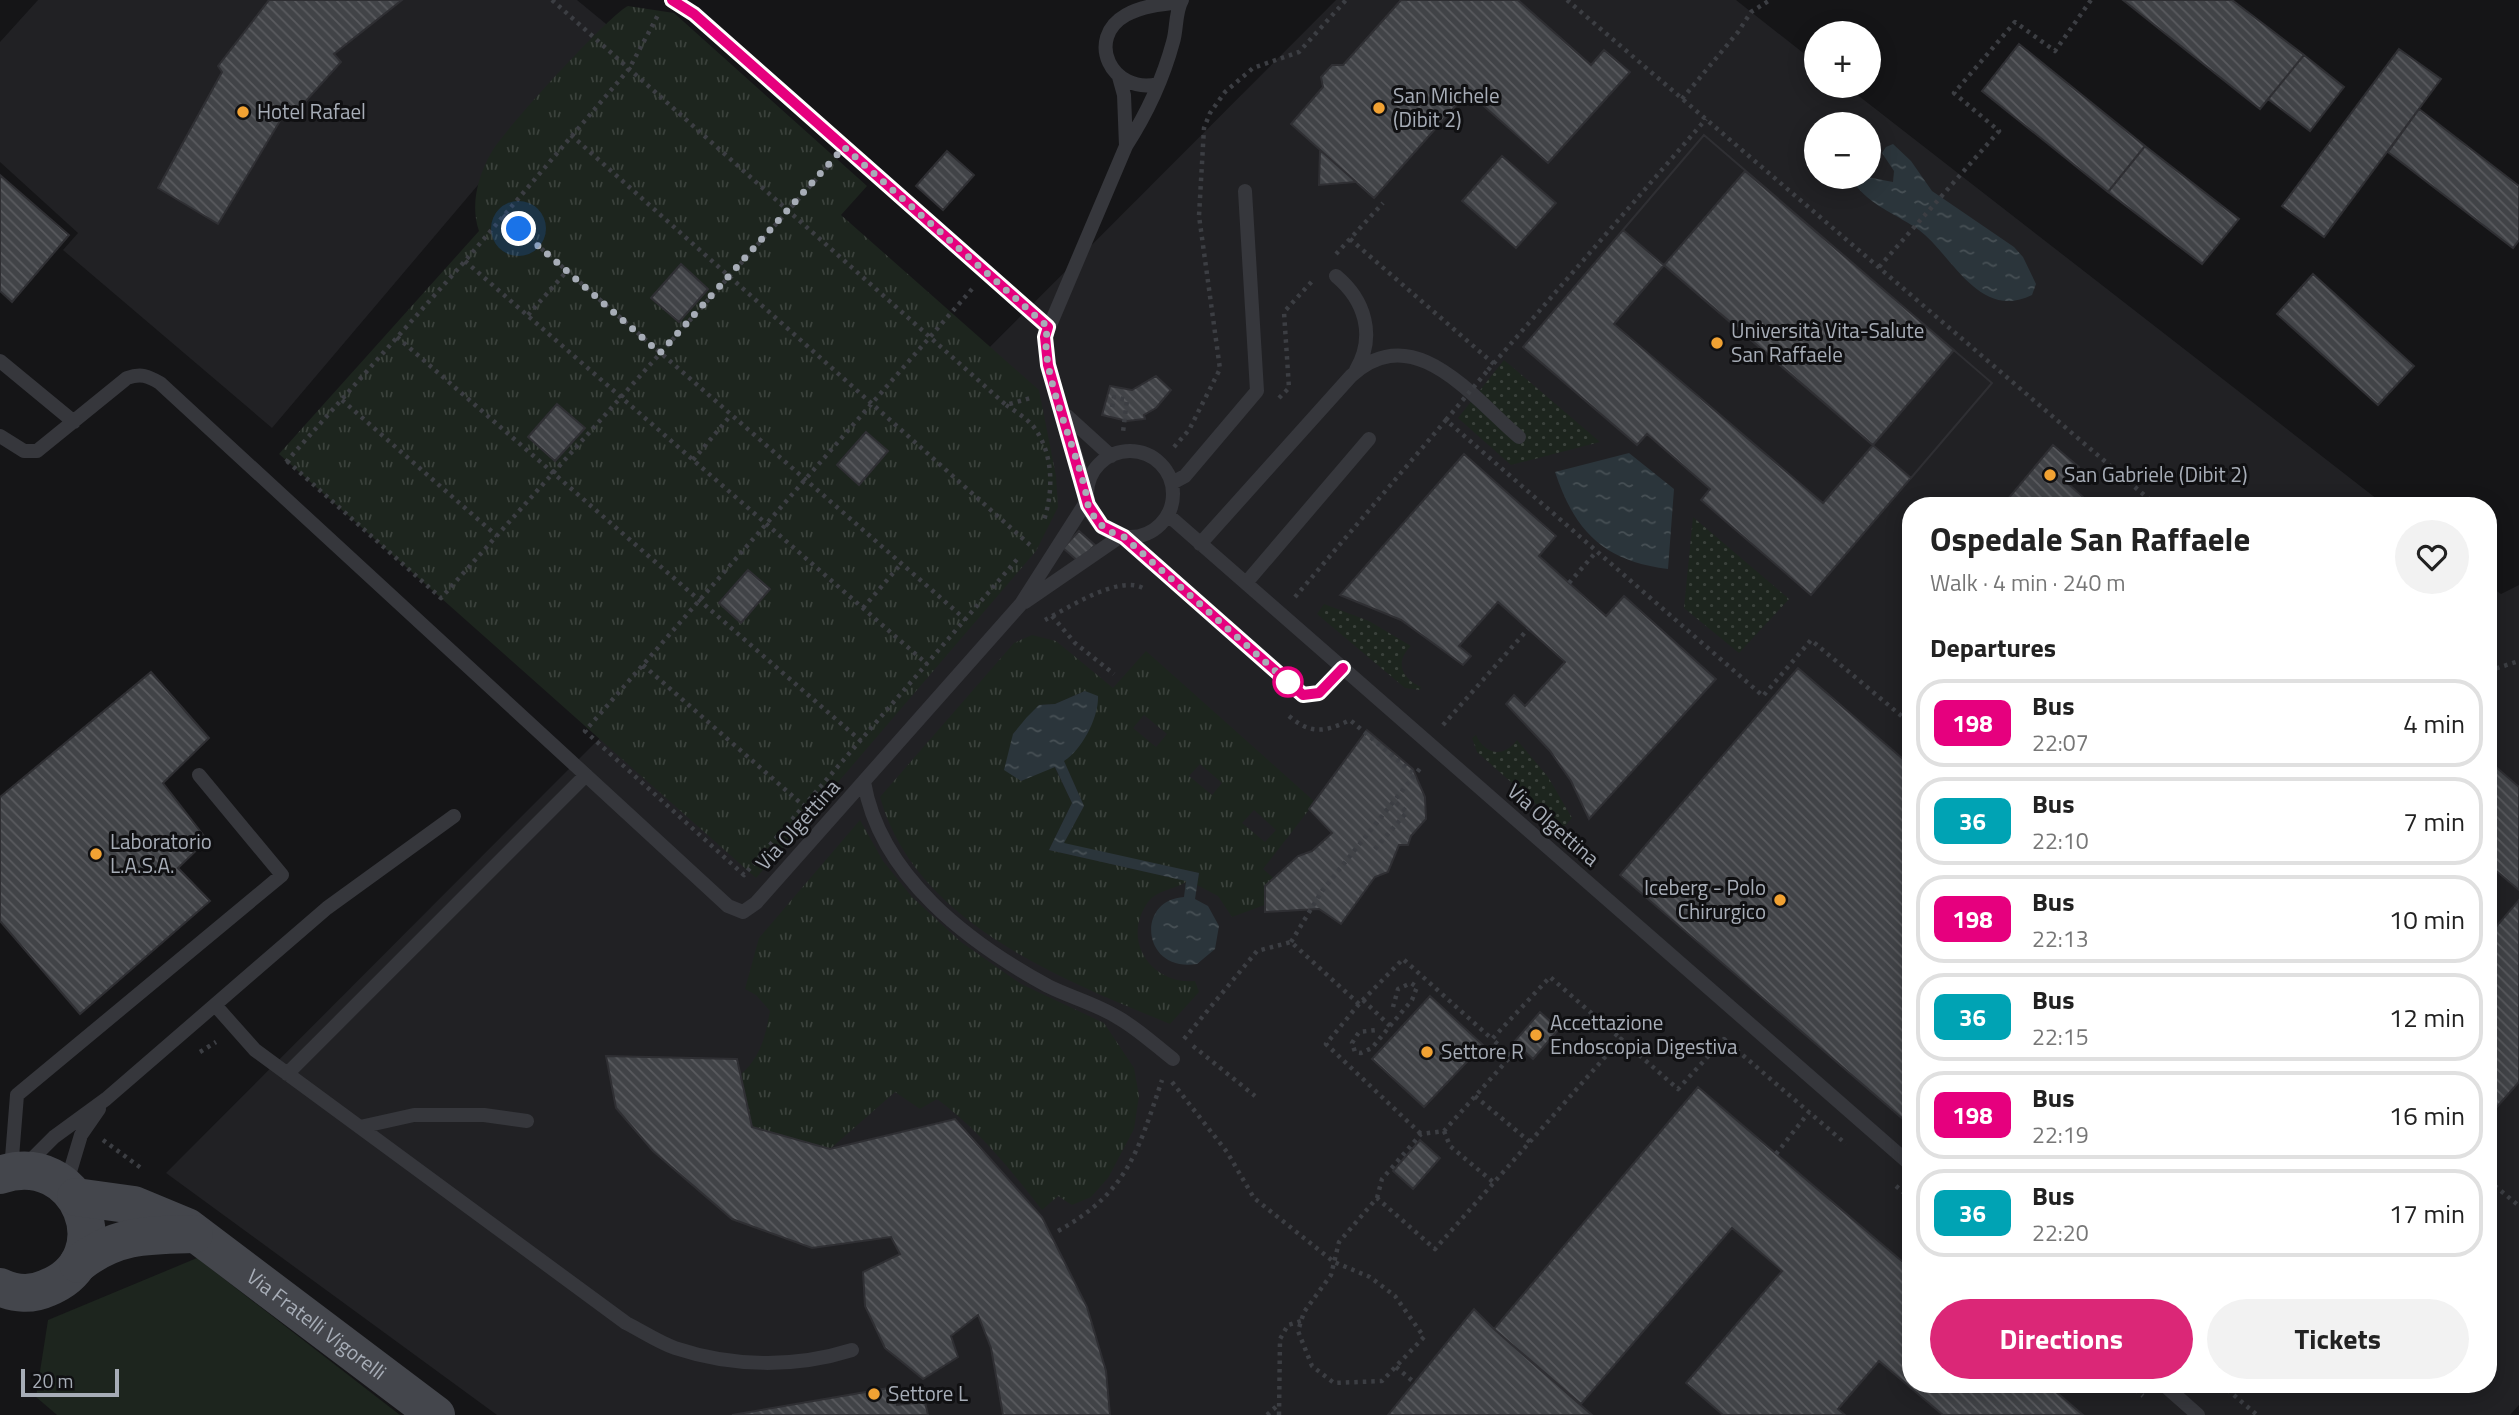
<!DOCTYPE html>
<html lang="en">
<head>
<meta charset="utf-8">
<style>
  body { margin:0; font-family:"Titillium Web",sans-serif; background:#f2f2f2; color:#222; height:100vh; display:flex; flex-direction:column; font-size:26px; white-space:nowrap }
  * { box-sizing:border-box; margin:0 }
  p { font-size:23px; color:#767676 }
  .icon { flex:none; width:38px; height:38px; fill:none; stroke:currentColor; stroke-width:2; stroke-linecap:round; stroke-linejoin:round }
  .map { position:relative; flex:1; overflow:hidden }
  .panel { position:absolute; left:1902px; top:497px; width:595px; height:896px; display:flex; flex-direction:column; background:#fff; border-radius:28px; box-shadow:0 4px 18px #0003 }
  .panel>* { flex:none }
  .badge { padding:0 14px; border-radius:10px; font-size:24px; line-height:46px }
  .buttons { position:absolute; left:1804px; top:21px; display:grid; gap:14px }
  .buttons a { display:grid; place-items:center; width:77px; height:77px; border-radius:50%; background:#fff; box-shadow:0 4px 18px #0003; font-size:35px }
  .scale { position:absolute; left:21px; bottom:18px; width:98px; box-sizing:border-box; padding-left:7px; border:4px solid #a7adb7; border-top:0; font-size:19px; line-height:24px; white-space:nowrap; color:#a7adb7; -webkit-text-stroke:5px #101012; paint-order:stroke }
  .you { position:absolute; width:35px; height:35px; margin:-18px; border:5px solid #fff; border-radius:50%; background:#1a73e8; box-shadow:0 0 0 10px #1a73e833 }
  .map>.badge { position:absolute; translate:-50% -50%; box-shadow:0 0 0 4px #fff }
  h2 { padding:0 28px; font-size:26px; line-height:63px }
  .round { display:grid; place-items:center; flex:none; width:74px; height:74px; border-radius:37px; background:#f2f2f2 }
  .head { display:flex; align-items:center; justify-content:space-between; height:119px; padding:0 28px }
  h1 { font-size:33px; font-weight:700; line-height:52px }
  .button { display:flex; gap:14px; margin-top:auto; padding:14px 28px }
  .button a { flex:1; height:80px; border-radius:42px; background:#db2777; color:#fff; font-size:28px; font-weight:700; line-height:80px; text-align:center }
  .button a+a { background:#f2f2f2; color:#222 }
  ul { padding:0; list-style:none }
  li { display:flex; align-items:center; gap:21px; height:88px; margin:0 14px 10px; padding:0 14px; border:4px solid #e0e0e0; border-radius:28px }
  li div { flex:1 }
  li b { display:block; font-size:26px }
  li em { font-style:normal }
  li .badge { min-width:77px; font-weight:700; text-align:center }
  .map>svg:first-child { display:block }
</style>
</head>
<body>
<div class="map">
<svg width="2519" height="1415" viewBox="0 0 2519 1415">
  <defs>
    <pattern id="grass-tufts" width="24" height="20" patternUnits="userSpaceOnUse" patternTransform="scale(1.75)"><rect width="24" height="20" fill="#1d251e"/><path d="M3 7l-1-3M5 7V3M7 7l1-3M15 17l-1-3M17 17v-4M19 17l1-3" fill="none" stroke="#3b423c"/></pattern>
    <pattern id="garden-dots" width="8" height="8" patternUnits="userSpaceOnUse" patternTransform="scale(1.75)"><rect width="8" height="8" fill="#1d251e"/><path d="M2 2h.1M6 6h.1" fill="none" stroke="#3b423c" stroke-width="1.8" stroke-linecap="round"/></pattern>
    <pattern id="water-ripples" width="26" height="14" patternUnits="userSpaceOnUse" patternTransform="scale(1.75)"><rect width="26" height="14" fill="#2b353b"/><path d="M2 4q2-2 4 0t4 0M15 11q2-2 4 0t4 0" fill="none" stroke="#475055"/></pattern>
    <pattern id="building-back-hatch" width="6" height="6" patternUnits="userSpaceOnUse" patternTransform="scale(1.75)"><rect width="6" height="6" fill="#414347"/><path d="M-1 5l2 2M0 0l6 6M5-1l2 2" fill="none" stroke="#5a5b5f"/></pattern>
  </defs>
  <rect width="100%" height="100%" fill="#151517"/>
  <path fill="#212124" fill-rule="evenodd" d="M38,0H577L611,28L272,428L63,250L78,233L0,162V42Z
    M1336,0H1736L1816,63V86H1846L2386,506H1911V1384H2488V585L2501,594L2519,585V1405L2510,1415H497L166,1173ZM1816,124H1869V177H1816Z"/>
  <path fill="url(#grass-tufts)" fill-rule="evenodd" d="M628,6L674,13L867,186L841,215L1039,390L1056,476L1058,507L1036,551L756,878L279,454L479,231C470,205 478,176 491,153C502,132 610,14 628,6Z
    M1032,635L1056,641L1113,688L1146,651L1315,802L1263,869L1277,881L1278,900L1232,917L1218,896L1197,885L1199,873L1063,844L1084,806L1064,761L1085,691L1055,704L1039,705L1013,734L1021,781L1054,766L1072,803L1049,850L1187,881C1174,891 1157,888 1146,905C1122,943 1153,985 1195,981L1199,992L1170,1024C1062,979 915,923 880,797L1014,643ZM1144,715L1167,734L1156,747L1133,728ZM1200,764L1222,783L1212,795L1189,776ZM1254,810L1276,830L1265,842L1242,823Z
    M860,820L883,861L912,897L961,942L1021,984L1104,1023L1134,1068L1139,1096L1134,1129L1108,1178L1091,1197L1072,1205L1058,1196L1042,1210C1011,1170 978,1129 937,1099L920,1109L895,1092L830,1149L752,1127L741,1074C761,1057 765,1037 770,1011L756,995L745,989L759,938Z"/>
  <path fill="#1d251e" d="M197,1258L400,1415H57L36,1397L48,1320Z"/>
  <path fill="url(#garden-dots)" d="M1504,360L1600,442L1511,465L1458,418Z
    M1693,517L1789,599L1739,653L1684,608Z
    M1324,604L1369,621L1411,646C1394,662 1402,679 1421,687L1420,690L1405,688L1317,614Z
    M1476,735C1485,755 1504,758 1517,740L1548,777L1572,818L1563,828L1477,752L1472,738Z"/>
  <path fill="url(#water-ripples)" d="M1893,144L1911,161L1932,191L2014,247L2023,257L2036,284L2032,295C1979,321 1953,256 1919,230C1898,215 1875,208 1857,187L1860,180L1867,177L1893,182L1894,171L1882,153L1886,147Z
    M1629,453L1674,489L1668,569C1604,561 1575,532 1555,472Z
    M1085,691L1098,696C1099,717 1082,750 1064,761L1084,806L1064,843L1199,873L1195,899L1208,906L1219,926L1215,949L1197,964C1142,973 1135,900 1184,897L1186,881L1049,850L1072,803L1055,767L1021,781L1004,770L1013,734L1027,717L1039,705L1055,704Z"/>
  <path fill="url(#building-back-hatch)" stroke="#2f2f33" stroke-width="2" fill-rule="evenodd" d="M269,0H402L334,54L341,62L296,112L286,111L218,224L158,188L222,72L218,66Z
    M1401,0H1518L1591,65L1604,50L1630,72L1548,163L1468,92L1374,198L1291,124L1323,87L1321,77L1332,65H1343Z
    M2123,0H2232L2304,55L2260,109Z
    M2019,44L2145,146L2108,192L1982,91Z
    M2399,49L2441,79L2324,237L2282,206Z
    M2304,55L2344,87L2310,131L2268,99Z
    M2419,109L2519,186V240L2513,248L2388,152Z
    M1704,135L1992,383L1811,595L1701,500L1710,489L1678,461L1647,434L1637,445L1523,347ZM1664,265L1873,445L1823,503L1614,324Z
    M1704,135L1992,383L1911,478L1623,230Z
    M2145,146L2239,219L2202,264L2108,192Z
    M1320,150L1356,182L1319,185Z
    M947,151L974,175L943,210L916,186Z
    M1502,156L1556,203L1516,248L1462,201Z
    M1745,171L1954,350L1873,445L1664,265Z
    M0,175L69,235L12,302L0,291Z
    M681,264L708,289L679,322L651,298Z
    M2313,274L2414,366L2378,405L2277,314Z
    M1156,376L1171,390L1156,408L1144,415L1145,419L1127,421L1102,415L1110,386L1132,390Z
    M557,404L585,428L555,461L528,437Z
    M866,432L888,451L859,485L837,465Z
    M2053,445L2079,467L2066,482L2093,506H2002Z
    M1464,454L1556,536L1539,556L1606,616L1624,596L1716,679L1589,819L1571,781L1550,751L1506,704L1514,695L1525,706L1565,662L1498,602L1459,646L1471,656L1463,665L1401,620L1340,595Z
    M1079,531L1095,545L1079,562L1063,548Z
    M748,570L770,589L741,623L719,603Z
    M1798,668L1911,766V784L1903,794L1911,801V1126L1620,875Z
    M151,672L209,738L163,783L207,840L178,868L210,901L80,1014L0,921V797Z
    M1367,730L1413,769L1425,797L1426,819L1411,836L1408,845H1399L1388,872L1375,877L1341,924L1319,909L1265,912V886L1298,856L1312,851L1332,833L1309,809Z
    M2488,760L2519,787V890L2488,864Z
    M2519,900V1082L2488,1117V936Z
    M1430,996L1483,1045L1424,1107L1372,1059Z
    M1540,1012L1559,1029L1533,1059L1514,1042Z
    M606,1056L737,1059L752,1127L830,1149L955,1119L1042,1217L1087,1307L1106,1371L1110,1415H1003L991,1348L978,1315L951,1336L958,1357L923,1379L885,1348L865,1306L863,1272L900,1254L891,1237L812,1248L732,1219L653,1151L616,1108Z
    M1698,1087L1911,1269V1384H2047L2083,1415H1943L1879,1361L1838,1409L1845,1415H1723L1686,1383L1782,1271L1732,1228L1581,1404L1494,1329Z
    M1420,1140L1440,1158L1413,1189L1393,1171Z
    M1474,1309L1494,1329L1592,1415H1388Z
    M895,1387L897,1405L925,1402L928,1415H732Z"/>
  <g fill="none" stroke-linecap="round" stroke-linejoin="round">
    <path stroke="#3c3e43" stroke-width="4.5" stroke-dasharray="3.5 5" stroke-linecap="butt" d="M552,0L1006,405L1034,397
      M1567,0L2157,506
      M1682,99L1738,32L1751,12L1770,0
      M571,135L1030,545
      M503,215L966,620
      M1350,239L1494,364
      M1336,254L1383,203
      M465,261L927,664
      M1879,267L1999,131L1954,93L2015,22L2055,51L2091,0
      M972,289L585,731L744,875L1020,556
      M528,315L567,271
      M397,337L861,741
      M1488,370L1706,119
      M1279,398L1289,388L1284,312L1314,279
      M342,400L497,536
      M1006,405C1015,411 1026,418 1033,426C1054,453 1054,492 1043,523
      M1112,407L1114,397L1127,400L1123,432
      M1174,447L1189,430L1220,369L1199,216L1204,128L1210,113L1225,92L1253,68L1299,52L1346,0
      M693,460L731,415
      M287,461L441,598L829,165
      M286,462L465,261L629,69L658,15
      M1569,583L1596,552
      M1295,597L1446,420L1763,696L1811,640L1911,724
      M863,608L901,564
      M1052,616L1075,643L1114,674
      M1045,620C1068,608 1118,575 1143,588
      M643,665L804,806
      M2488,671L2519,661
      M1289,716C1311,735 1325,732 1350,720L1415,775
      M1443,725L1528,629
      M1375,849L1407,812L1394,801
      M1291,942L1322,891L1422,766
      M1363,1000L1390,1026L1372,1048L1361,1053L1355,1052L1352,1043L1359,1032L1376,1030
      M1359,1004L1326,1044L1421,1134
      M1390,1026L1412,1000L1417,987L1411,983L1398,989L1393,1007
      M1184,1039L1257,951L1291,942L1359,1004L1403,959L1492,1039
      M1193,1046L1255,1096
      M200,1052L216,1042
      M1172,1082L1227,1152L1254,1198L1334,1262L1370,1277L1395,1296L1424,1337L1382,1381L1334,1383L1312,1366L1298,1331L1304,1312L1331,1275L1339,1242L1377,1198L1435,1249L1621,1039L1678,1089L1724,1039L1846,1144
      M1475,1096L1530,1142
      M1444,1131L1450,1146L1493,1182
      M103,1140L141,1168
      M1776,1154L1809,1112
      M2488,1180L2519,1206
      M1896,1186L1911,1199
      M1377,1198L1382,1179L1421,1134L1444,1131L1511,1056L1492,1039L1550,977L1621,1039
      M1058,1231C1128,1192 1138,1151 1162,1080
      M1396,1367L1415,1383
      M2129,1384L2143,1396
      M2221,1384L2257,1415
      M1267,1415L1279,1404
      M1279,1415L1280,1339L1288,1325L1301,1321"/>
    <path stroke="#36373c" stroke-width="14" d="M672,0L694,14L1048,327
      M1119,77L1124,95L1126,146
      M1158,84C1111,95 1085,38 1126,15C1142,6 1162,4 1180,2
      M1336,276C1365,300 1376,336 1356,370
      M0,361L74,422
      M1067,416L1111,456
      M0,436L24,451H37L127,378C141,373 148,376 160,383L728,906L743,912L756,903L1021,604L1088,499
      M1087 494a43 43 0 1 1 86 0a43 43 0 1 1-86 0Z
      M1172,483L1185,476L1257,391L1245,191
      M1087,492L1048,365L1045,337L1126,146C1146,115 1163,79 1173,42C1177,29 1175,12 1182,0
      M1168,515L1911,1165
      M1124,537L1303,695L1319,693L1343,668
      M1200,544L1351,376C1414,318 1472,397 1519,437
      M1246,583L1369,439
      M1025,602L1121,536
      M864,782C880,876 969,943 1048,986C1070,997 1096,1004 1117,1017C1137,1028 1155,1045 1173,1059
      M215,1005L255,1050L626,1323C642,1331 658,1342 675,1348C732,1367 795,1368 852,1350
      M287,1074L586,775
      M360,1127L414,1115H484L527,1121
      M25,1166L54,1137L106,1099L327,908L454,816
      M11,1170L17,1095L282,875L199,775
      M66,1185L81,1135L99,1109
      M2163,1384L2198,1415"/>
    <g stroke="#44464c" stroke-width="38">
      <path d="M0,1175C79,1148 123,1258 47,1288C32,1295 15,1294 0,1287"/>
      <path id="s1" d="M76,1197L134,1205L187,1227L436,1415"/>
      <path d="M78,1264C116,1234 148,1235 194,1234"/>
    </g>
    <path stroke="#3c3e43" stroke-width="4.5" stroke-dasharray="3.5 5" stroke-linecap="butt" d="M1446,420L1488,370"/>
  </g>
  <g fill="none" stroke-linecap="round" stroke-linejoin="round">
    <defs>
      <path id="line" d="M672,0L694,14L1048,327L1045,337L1048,365L1088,505L1102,526L1124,537L1303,695L1319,693L1343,668"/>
    </defs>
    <use href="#line" stroke="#fff" stroke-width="16"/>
    <use href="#line" stroke="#e6007e" stroke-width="10"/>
    <path stroke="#a7adb7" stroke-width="7" stroke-dasharray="0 12.6" d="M519,229L660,353L844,147L1048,327C1036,369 1082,457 1088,505C1095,522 1106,532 1124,537L1288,682"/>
  </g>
  <g fill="#f1a233" stroke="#101012" stroke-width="2.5">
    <circle cx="1379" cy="108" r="7"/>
    <circle cx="243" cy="112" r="7"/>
    <circle cx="1717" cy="343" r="7"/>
    <circle cx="2050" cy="475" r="7"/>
    <circle cx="96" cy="854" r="7"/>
    <circle cx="1780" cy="900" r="7"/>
    <circle cx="1536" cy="1035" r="7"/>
    <circle cx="1427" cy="1052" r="7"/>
    <circle cx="874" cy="1394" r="7"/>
  </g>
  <circle fill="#fff" stroke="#e6007e" stroke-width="3.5" cx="1288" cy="682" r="14"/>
  <g text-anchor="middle" stroke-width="6" stroke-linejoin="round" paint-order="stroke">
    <g font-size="21" fill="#a7adb7" stroke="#101012" text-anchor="start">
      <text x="1393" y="103">San Michele<tspan x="1393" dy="24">(Dibit 2)</tspan></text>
      <text x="257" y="119">Hotel Rafael</text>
      <text x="1731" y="338">Università Vita-Salute<tspan x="1731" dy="24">San Raffaele</tspan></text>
      <text x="2064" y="482">San Gabriele (Dibit 2)</text>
      <text x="110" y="849">Laboratorio<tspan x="110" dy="24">L.A.S.A.</tspan></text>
      <text x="1766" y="895" text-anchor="end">Iceberg - Polo<tspan x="1766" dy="24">Chirurgico</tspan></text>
      <text x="1550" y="1030">Accettazione<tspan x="1550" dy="24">Endoscopia Digestiva</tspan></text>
      <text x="1441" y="1059">Settore R</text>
      <text x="888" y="1401">Settore L</text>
    </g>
    <g font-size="21" fill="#a7adb7" stroke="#101012">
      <text transform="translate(798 825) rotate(-48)" y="7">Via Olgettina</text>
      <text transform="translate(1553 825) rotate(41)" y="7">Via Olgettina</text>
      <text dy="7" stroke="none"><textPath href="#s1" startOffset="278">Via Fratelli Vigorelli</textPath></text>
    </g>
  </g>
</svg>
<div class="buttons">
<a>+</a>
<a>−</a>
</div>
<div class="scale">20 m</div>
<div class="you" style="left:519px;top:229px"></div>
<section class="panel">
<div class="head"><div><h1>Ospedale San Raffaele</h1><p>Walk · 4 min · 240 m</p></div><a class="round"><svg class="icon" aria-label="heart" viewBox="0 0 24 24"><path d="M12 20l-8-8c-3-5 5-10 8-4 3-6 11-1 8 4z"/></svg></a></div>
<h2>Departures</h2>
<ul>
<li><span class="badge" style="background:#e6007e;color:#fff">198</span><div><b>Bus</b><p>22:07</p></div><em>4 min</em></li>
<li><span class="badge" style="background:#00a3b4;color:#fff">36</span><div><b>Bus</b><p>22:10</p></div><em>7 min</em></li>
<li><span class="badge" style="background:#e6007e;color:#fff">198</span><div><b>Bus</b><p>22:13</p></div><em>10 min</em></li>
<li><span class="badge" style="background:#00a3b4;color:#fff">36</span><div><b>Bus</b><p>22:15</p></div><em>12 min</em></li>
<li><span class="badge" style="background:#e6007e;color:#fff">198</span><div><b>Bus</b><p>22:19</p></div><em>16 min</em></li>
<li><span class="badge" style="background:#00a3b4;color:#fff">36</span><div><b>Bus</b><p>22:20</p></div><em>17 min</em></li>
</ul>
<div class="button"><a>Directions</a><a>Tickets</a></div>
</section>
</div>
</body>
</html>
